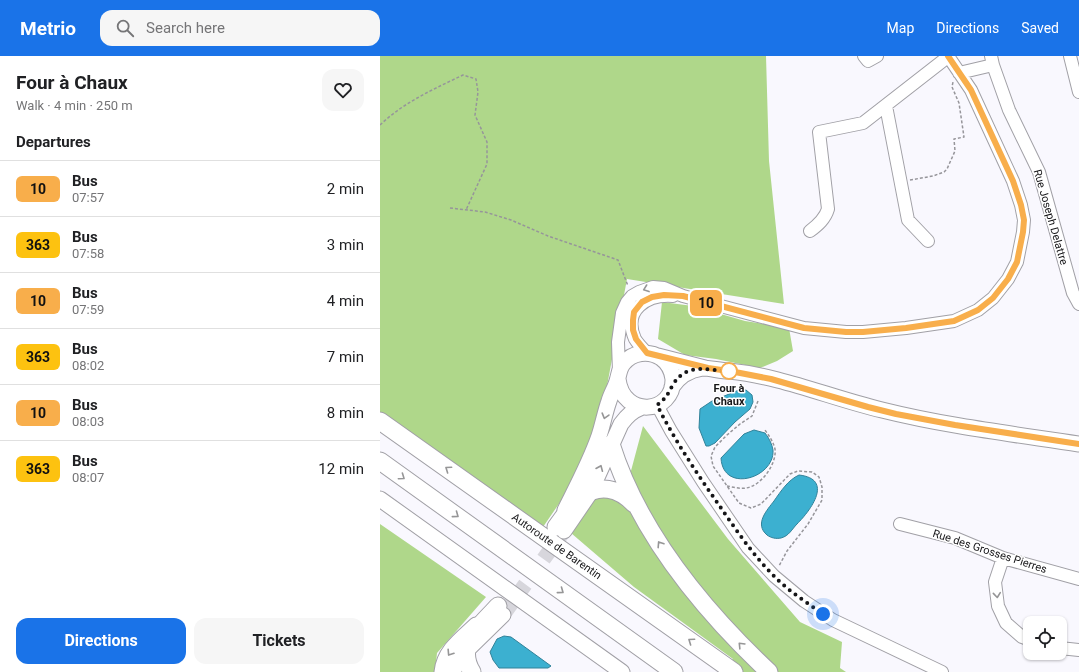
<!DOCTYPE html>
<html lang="en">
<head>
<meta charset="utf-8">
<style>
  body { margin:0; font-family:Roboto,sans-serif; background:#f6f6f6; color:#202124; height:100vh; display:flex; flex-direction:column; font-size:15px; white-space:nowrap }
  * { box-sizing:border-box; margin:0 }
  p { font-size:13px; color:#757577 }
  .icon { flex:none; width:22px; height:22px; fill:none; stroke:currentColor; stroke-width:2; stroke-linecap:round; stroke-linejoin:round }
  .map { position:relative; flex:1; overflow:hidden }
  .details { display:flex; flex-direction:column; background:#fff; width:380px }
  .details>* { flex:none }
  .badge { padding:0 8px; border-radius:6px; font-size:14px; line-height:26px }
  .controls { position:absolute; left:643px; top:560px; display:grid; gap:8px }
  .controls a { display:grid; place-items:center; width:44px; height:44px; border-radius:8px; background:#fff; box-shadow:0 1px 3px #0004; font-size:20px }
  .you { position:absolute; width:20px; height:20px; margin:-10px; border:3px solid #fff; border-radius:50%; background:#1a73e8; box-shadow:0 0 0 6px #1a73e833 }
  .map>.badge { position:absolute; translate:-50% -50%; box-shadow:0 0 0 2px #fff }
  h2 { padding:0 16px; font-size:15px; line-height:36px }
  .round { display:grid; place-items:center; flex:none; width:42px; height:42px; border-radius:12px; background:#f6f6f6 }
  .headline { display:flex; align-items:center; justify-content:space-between; height:68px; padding:0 16px }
  h1 { font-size:19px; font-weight:700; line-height:30px }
  .action { display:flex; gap:8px; margin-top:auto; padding:8px 16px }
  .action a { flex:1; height:46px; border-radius:12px; background:#1a73e8; color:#fff; font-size:16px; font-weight:700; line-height:46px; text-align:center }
  .action a+a { background:#f6f6f6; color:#202124 }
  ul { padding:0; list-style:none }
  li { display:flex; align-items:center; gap:12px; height:56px; padding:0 16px; border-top:1px solid #e0e0e0 }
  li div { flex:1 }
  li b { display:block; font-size:15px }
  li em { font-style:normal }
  li .badge { min-width:44px; font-weight:700; text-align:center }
  header { display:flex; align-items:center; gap:24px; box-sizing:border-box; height:56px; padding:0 20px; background:#1a73e8; color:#fff }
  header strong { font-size:19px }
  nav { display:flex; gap:22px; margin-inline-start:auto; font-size:14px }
  .search { width:280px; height:36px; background:#f6f6f6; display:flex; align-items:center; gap:10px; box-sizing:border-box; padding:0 14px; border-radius:12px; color:#757577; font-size:15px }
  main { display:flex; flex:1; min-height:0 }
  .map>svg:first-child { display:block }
</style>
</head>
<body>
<header>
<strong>Metrio</strong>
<div class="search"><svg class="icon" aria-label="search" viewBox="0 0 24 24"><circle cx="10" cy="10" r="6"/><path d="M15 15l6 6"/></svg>Search here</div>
<nav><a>Map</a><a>Directions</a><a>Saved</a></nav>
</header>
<main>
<section class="details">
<div class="headline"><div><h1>Four à Chaux</h1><p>Walk · 4 min · 250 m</p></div><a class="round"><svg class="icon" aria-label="heart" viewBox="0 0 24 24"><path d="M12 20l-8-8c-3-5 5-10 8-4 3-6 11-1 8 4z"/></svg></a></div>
<h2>Departures</h2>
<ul>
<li><span class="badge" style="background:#f8ae4b;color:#111">10</span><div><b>Bus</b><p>07:57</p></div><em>2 min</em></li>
<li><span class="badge" style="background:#fdc210;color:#111">363</span><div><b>Bus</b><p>07:58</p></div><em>3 min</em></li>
<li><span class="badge" style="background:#f8ae4b;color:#111">10</span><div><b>Bus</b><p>07:59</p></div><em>4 min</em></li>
<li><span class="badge" style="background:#fdc210;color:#111">363</span><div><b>Bus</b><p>08:02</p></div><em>7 min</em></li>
<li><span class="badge" style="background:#f8ae4b;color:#111">10</span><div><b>Bus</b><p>08:03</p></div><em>8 min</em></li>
<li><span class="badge" style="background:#fdc210;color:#111">363</span><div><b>Bus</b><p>08:07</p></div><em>12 min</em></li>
</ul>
<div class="action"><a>Directions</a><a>Tickets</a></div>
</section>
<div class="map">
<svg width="699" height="616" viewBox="0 0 699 616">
  <rect width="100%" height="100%" fill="#f9f8fe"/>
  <path fill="#afd78a" d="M0,0H386L389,105L404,248L247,223L221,362L198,420L163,471L0,356Z
    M282,246L313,250L365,265L409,272L413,295L397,305L380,312L336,303L305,299L278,283Z
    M263,370L348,483L420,566L462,586L460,612L466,616H339L353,603L254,531L191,477L216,441L248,426Z
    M0,468L106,541L57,597L55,616H0Z"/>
  <path fill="#3cb0d0" stroke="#318299" d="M359,334H366L372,339L373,346L370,353L355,366L335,387L329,390H326L319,372L320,353L332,345Z
    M374,374L385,377C389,382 392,388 393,394C395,422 343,438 341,402L364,378Z
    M419,419C454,423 431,454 417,468C412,473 409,480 401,482C396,483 391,482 387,479C374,468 387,454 394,445C401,435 408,424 419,419Z
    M124,580L131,581L171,610L168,612H119L113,604L110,596L117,583Z"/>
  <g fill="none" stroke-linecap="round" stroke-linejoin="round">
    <path stroke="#d7d6dc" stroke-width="15" stroke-dasharray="15 8" stroke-linecap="butt" d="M123,559L184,475"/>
    <defs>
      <path id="minor" d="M484,0L488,5L497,0
        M690,0L699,36
        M613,9L629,54L659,116L693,237L699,248
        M579,17L613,9L611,0
        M506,50L528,164L548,185
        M430,175C438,169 445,163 448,153L439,76L483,67L569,0
        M267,297C263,293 258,288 255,283C242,254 267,238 293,240
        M239,316L238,286L242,257L247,246L252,240L259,236L273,231L284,232L303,240L424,272L466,276H483L526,272L574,265L598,254L613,242L628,223L637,206L643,176L644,164L641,149L633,125L591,34L568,0
        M277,349L291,375L323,426L368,492L394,520L424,545L453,564L562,616
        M520,468L575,482L623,502L699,523
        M623,502L615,526L618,550L626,567L642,581L650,584
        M680,592L699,594"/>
      <path id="major" d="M278,300L325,312
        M292,331C299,320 309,314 322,312C331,312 340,315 349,315C401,320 451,342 502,354C566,370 633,378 699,388
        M0,443L242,616
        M185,454C197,430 210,406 219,380C223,368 225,356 229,345C231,338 235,332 237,325C239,319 239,313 243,308C252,296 269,294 281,302C288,307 292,315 293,323C294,358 243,363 238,323
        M184,475L210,437L241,368C247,360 252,355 262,351
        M62,616C64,595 81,583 96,569
        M73,616L80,601L123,559"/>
      <path id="highway" d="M0,365L354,616
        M231,388C259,477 322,553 389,616
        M0,405L294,616
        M176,471C183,462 191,449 200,442C219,427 239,432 254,448
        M92,616C75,588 100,570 118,550"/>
    </defs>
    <use href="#minor" stroke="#a1a0a6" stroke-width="14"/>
    <use href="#major" stroke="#a1a0a6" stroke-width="17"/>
    <use href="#highway" stroke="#a1a0a6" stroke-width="19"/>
    <path stroke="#96959a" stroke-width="1.5" stroke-dasharray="3 2" stroke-linecap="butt" d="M0,69C24,46 54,33 83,19L96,23L98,36L95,59L107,86V108L86,154
      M530,124L553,120L564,116L567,113L575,95L574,83L584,81L579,47L572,31L573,26
      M70,152L105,156L131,164L168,180L238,204L248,230
      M378,345L372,360L360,368L347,379L335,391L331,400L333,410L359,447L371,452L381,448L410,418L418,415L432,416L439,421L442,431V444L428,468L407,495L399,510
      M347,430C353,431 360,433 366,432C381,430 397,408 395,393C393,385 389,380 385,374"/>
    <use href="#minor" stroke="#fff" stroke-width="12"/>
    <use href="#major" stroke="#fff" stroke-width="15"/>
    <use href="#highway" stroke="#fff" stroke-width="17"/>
  </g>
  <defs><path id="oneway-chevron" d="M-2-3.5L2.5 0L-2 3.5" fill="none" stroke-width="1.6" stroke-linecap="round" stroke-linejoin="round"/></defs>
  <g stroke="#969697">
    <use href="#oneway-chevron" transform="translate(266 233) rotate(160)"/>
    <use href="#oneway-chevron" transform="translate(225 360) rotate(106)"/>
    <use href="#oneway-chevron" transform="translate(220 412) rotate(-67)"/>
    <use href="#oneway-chevron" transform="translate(68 413) rotate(-145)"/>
    <use href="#oneway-chevron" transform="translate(22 421) rotate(35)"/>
    <use href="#oneway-chevron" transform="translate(76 459) rotate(36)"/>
    <use href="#oneway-chevron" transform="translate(280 488) rotate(-123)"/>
    <use href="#oneway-chevron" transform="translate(181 535) rotate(36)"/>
    <use href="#oneway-chevron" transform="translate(617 539) rotate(84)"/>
    <use href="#oneway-chevron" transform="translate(311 585) rotate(-145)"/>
    <use href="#oneway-chevron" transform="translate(361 589) rotate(-134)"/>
    <use href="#oneway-chevron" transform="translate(70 597) rotate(123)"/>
  </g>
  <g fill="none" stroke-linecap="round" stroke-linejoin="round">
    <defs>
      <path id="line" d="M568,0L591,34L633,125L641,149L644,164L643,176L637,206L628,223L613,242L598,254L574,265L526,272L483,276H466L424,272L303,240L284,239L272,241L262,246L254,256L253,264V274L256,283L267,297L328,312L355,316L391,323L488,351L516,358L575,369L699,388"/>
    </defs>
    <use href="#line" stroke="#fff" stroke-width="9"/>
    <use href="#line" stroke="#f8ae4b" stroke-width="6"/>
    <path stroke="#161618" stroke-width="4" stroke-dasharray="0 7.2" d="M349,315C330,315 308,306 294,327C288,337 287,342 277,349C295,385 318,419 341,452C357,475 373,499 393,519C407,534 426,546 443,558"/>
  </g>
  <circle fill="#fff" stroke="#f8ae4b" stroke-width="2" cx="349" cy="315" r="8"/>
  <g text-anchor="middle" stroke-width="3" stroke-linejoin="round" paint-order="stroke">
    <g font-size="11" fill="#161618" stroke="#fff">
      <text transform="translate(671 161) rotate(74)" y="4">Rue Joseph Delattre</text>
      <text transform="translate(177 490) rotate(35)" y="4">Autoroute de Barentin</text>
      <text transform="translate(610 495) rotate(18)" y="4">Rue des Grosses Pierres</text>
    </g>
    <g font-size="11" font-weight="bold" fill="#161618" stroke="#fff">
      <text x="349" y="336">Four à<tspan x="349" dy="13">Chaux</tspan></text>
    </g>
  </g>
</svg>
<div class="controls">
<a><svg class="icon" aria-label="locate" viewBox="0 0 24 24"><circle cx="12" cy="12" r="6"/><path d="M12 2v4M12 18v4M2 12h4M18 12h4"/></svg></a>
</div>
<div class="you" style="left:443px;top:558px"></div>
<b class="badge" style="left:326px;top:247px;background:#f8ae4b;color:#111">10</b>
</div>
</main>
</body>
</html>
